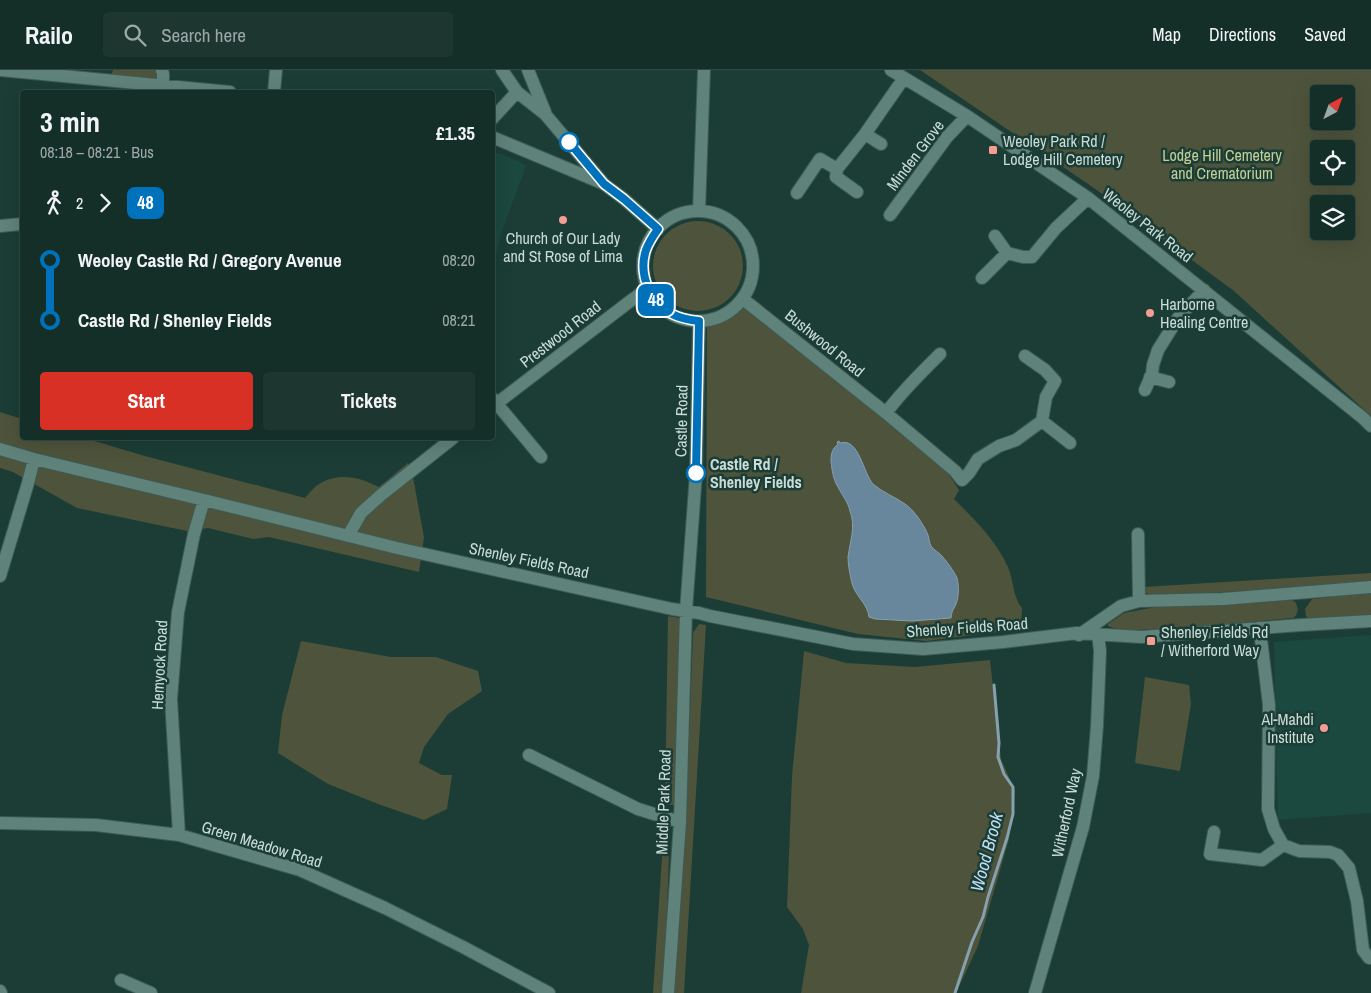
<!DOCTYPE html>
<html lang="en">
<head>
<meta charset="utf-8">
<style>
  body { margin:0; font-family:"Archivo Narrow",sans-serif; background:#1d3630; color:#f1f3f6; height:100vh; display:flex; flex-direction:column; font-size:19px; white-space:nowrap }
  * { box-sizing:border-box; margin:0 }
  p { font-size:16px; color:#9da8a8 }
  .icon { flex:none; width:28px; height:28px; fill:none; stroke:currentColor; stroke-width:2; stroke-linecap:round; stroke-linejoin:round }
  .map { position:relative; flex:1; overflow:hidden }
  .drawer { position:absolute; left:20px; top:20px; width:475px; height:350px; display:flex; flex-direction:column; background:#142e28; border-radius:5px; box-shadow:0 5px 20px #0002,0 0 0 1px #334a45 }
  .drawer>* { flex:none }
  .badge { padding:0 10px; border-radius:8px; font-size:18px; line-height:32px }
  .needle { width:32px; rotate:41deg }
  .fabs { position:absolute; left:1310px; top:15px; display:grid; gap:10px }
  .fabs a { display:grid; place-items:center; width:45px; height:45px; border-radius:5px; background:#142e28; box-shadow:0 5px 20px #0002,0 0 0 1px #334a45; font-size:25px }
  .map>.badge { position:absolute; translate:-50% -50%; box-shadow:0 0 0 2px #fff }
  .legs { display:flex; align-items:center; gap:8px; height:55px; padding:0 20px; font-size:16px }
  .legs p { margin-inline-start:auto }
  .headline { display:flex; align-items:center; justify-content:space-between; height:85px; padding:0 20px }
  h1 { font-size:28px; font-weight:700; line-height:38px }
  .action { display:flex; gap:10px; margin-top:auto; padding:10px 20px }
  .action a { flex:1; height:58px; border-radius:5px; background:#d93025; color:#fff; font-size:20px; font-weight:700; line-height:58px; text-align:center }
  .action a+a { background:#1d3630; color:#f1f3f6 }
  ul { padding:0 20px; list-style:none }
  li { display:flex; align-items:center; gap:18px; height:60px; font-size:19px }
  li i { display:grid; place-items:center; width:8px; height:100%; margin:0 6px; background:currentColor }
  li i::after { content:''; width:12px; height:12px; margin:-6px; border:4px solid; border-radius:50%; background:#142e28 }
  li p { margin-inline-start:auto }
  li:first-child i { background:linear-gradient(#0000 50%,currentColor 0) }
  li:last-child i { background:linear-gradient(currentColor 50%,#0000 0) }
  header { display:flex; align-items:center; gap:30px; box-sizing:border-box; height:70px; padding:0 25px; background:#142e28; border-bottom:1px solid #334a45 }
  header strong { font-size:24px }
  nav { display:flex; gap:28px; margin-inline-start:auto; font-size:18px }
  .search { width:350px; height:45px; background:#1d3630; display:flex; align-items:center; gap:12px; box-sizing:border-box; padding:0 18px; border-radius:5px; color:#9da8a8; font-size:19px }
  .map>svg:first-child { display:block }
</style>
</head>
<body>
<header>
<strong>Railo</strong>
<div class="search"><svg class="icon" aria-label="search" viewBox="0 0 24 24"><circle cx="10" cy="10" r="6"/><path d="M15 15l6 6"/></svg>Search here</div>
<nav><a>Map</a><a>Directions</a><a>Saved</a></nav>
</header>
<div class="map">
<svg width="1371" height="923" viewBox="0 0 1371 923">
  <rect width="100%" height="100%" fill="#1b3d36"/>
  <path fill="#1b483f" d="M493,81L518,91L526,96L502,161L493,197Z
    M1371,565V743L1278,750L1274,572Z"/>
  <path fill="#4e533b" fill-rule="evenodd" d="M113,0H160V12L110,9Z
    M920,0H1371V346L1234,221L1094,118ZM1319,24H1346V51H1319ZM1319,79H1346V106H1319ZM1319,134H1346V161H1319Z
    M653 196a45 45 0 1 1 90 0a45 45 0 1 1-90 0Z
    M739,236L745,238L943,395L959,420L954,429C974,449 995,469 1007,495C1014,509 1012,526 1022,538L1021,559L926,571L858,564L706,527L707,248L716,246Z
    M0,342L22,349V368H84L145,386L305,428C309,424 314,417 319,414C339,402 359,407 379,417L408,393L413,407L424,467L419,502L269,467L253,469L208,458L187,461L77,438L13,402L0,398Z
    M1371,503V512L1151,527L1145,522L1144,517Z
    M1371,523V546L1309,549L1306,546L1305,539L1312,529Z
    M1292,530L1296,533C1298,539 1299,544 1293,548C1246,552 1200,558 1154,559C1139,560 1122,562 1108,556V554L1124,543L1156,537Z
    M668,546L680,548L674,735H665Z
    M699,554L706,555L684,923H673L686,743L693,563Z
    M301,571L391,587H436L478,601L482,621L448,644L424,677L419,693L442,705H452L447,739L424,750L378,734L328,714L278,683L282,645Z
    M804,581L846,593L915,597L990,590L1001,689L1015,721L1009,769L978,876L956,923H801L809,875L803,859L787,837L792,706Z
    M1145,607L1189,615L1191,634L1180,701L1135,693Z
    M664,757L670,758L664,923H653Z"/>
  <path fill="#68869c" stroke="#85a0ae" d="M839,371L840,373C859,367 863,403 873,414C882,422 895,427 905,434C914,440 924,455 928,465C929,468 929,472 931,476C934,480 938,482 942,486C947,492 954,501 957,508C959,515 959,527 956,534C953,541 952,540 951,548L912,551L875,549L869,547C868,534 855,526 852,513C850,505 848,495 848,487C850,471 856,457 850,441C848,432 842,425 838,417C833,409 832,400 831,391C831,384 832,379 838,374L837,372Z"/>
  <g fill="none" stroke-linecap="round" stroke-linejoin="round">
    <path stroke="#85a0ae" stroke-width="3" d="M955,923L972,872L983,847L988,827L1007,768L1013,744V717L1004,704L998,687L999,673L994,615"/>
    <defs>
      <path id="minor" d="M0,0L230,22
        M162,0L163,4V15
        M502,0L517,22L545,44L604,114L624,129L658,159
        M528,0L545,42
        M891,0L967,46L1088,128L1363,348L1371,356
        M274,22L276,0
        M492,49L517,22
        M865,64L881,74
        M492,67L602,113
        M837,99L836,107L857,122
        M797,123L820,89L837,99L865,64L904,8
        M699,141L704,0
        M643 196a55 55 0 1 1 110 0a55 55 0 1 1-110 0Z
        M890,145L947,67L967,46
        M0,156L22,154
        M995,166L1007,183
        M982,208L1007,183L1023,187H1032L1056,158L1088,128
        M743,229L886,343L955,401L962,410L969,403L978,389L999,376L1016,370L1042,351L1046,327L1055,311L1045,300L1025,286
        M1150,307L1169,312
        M1145,320L1152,304L1153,295L1158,280L1178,248L1204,220
        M492,328L541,387
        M492,337L629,232L648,218
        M886,343C902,321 921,303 940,284
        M1042,351L1070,373
        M0,379L34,389L204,430L397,478L672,539L699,543L710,546L853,574L923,579L1003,572L1077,563L1141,567L1301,555L1371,551
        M1138,464L1139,531
        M348,466L361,443L381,425L453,368
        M0,506L28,413L34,389
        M1259,558L1261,569L1269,635L1268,739L1274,759L1283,775L1299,781L1330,782L1338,785L1349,798L1357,831L1363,880L1369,888H1371
        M1079,565L1121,536L1139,531L1223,529L1371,517
        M529,685L638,739L680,752
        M0,753L96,755L179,765L300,800L385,838L463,877L549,923
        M1214,762L1210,784L1262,790L1283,775
        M179,765L171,629L178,542L194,464L204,430
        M121,910L151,923
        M0,921L1,923
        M668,923L680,752L686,541L696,403L699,251
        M1035,923L1083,757L1093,706L1097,656L1100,581L1098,565"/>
    </defs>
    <use href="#minor" stroke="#3d5a55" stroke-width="14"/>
    <use href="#minor" stroke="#5f827a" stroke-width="12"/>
  </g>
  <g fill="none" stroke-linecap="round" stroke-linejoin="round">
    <defs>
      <path id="line-1" d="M569,72L604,114L624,129L658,159C653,166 649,172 646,180C638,204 650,233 672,244C681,249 690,250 699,251L696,403"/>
    </defs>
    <use href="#line-1" stroke="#fff" stroke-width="11"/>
    <use href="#line-1" stroke="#0072bc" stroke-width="8"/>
  </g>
  <g fill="#fff" stroke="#0072bc" stroke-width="2.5">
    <circle cx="569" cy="72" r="9"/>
    <circle cx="696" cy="403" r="9"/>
  </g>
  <g fill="#f59c93" stroke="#1b3d36" stroke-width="2">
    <rect x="988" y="75" width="10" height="10" rx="2.5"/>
    <circle cx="563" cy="150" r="5"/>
    <circle cx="1150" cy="243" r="5"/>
    <rect x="1146" y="566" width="10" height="10" rx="2.5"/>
    <circle cx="1324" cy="658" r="5"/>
  </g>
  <g text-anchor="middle" stroke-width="5" stroke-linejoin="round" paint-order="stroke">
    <g font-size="16" fill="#c9dcd7" stroke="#1b3d36" text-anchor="start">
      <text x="1003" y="77">Weoley Park Rd /<tspan x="1003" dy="18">Lodge Hill Cemetery</tspan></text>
      <text x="563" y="174" text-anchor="middle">Church of Our Lady<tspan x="563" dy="18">and St Rose of Lima</tspan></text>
      <text x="1160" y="240">Harborne<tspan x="1160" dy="18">Healing Centre</tspan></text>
      <text x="1161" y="568">Shenley Fields Rd<tspan x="1161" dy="18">/ Witherford Way</tspan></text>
      <text x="1314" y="655" text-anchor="end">Al-Mahdi<tspan x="1314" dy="18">Institute</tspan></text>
    </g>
    <g font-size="16" fill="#c9dcd7" stroke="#1b3d36">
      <text transform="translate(915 85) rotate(-53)" y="6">Minden Grove</text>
      <text transform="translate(1148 155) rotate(38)" y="6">Weoley Park Road</text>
      <text transform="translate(560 264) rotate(-38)" y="6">Prestwood Road</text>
      <text transform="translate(825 273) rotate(39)" y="6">Bushwood Road</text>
      <text transform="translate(681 351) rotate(-89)" y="6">Castle Road</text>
      <text transform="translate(529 490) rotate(12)" y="6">Shenley Fields Road</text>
      <text transform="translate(967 557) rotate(-4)" y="6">Shenley Fields Road</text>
      <text transform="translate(159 595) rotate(-87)" y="6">Hemyock Road</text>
      <text transform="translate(663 732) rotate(-88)" y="6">Middle Park Road</text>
      <text transform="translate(1066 743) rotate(-78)" y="6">Witherford Way</text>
      <text transform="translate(262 774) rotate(17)" y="6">Green Meadow Road</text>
    </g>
    <g font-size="16" fill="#c3cf95" stroke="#1b3d36">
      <text x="1222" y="91">Lodge Hill Cemetery<tspan x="1222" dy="18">and Crematorium</tspan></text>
    </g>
    <g font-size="16" font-weight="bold" fill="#c9dcd7" stroke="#1b3d36" text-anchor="start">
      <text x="710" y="400">Castle Rd /<tspan x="710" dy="18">Shenley Fields</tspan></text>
    </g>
    <g font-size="18" font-style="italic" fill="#bfdff6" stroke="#1b3d36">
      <text transform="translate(987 782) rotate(-75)" y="6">Wood Brook</text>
    </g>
  </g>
</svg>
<div class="fabs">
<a><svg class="needle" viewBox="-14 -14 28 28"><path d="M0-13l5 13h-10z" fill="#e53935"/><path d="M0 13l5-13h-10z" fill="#9da8a8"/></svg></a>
<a><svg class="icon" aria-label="locate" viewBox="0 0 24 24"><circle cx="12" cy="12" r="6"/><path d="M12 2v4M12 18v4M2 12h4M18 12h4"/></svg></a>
<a><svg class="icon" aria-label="layers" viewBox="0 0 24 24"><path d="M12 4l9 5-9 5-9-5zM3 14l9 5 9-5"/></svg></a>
</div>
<b class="badge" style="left:656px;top:230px;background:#0072bc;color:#fff">48</b>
<section class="drawer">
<div class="headline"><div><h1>3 min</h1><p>08:18 – 08:21 · Bus</p></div><b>£1.35</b></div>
<div class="legs"><svg class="icon" aria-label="walk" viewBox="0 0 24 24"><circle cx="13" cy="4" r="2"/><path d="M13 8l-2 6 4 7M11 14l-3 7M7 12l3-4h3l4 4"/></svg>2<svg class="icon" aria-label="forward" viewBox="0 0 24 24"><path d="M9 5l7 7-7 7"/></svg><b class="badge" style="background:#0072bc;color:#fff">48</b></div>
<ul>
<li><i style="color:#0072bc"></i><b>Weoley Castle Rd / Gregory Avenue</b><p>08:20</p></li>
<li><i style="color:#0072bc"></i><b>Castle Rd / Shenley Fields</b><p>08:21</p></li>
</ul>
<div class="action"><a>Start</a><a>Tickets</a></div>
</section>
</div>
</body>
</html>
